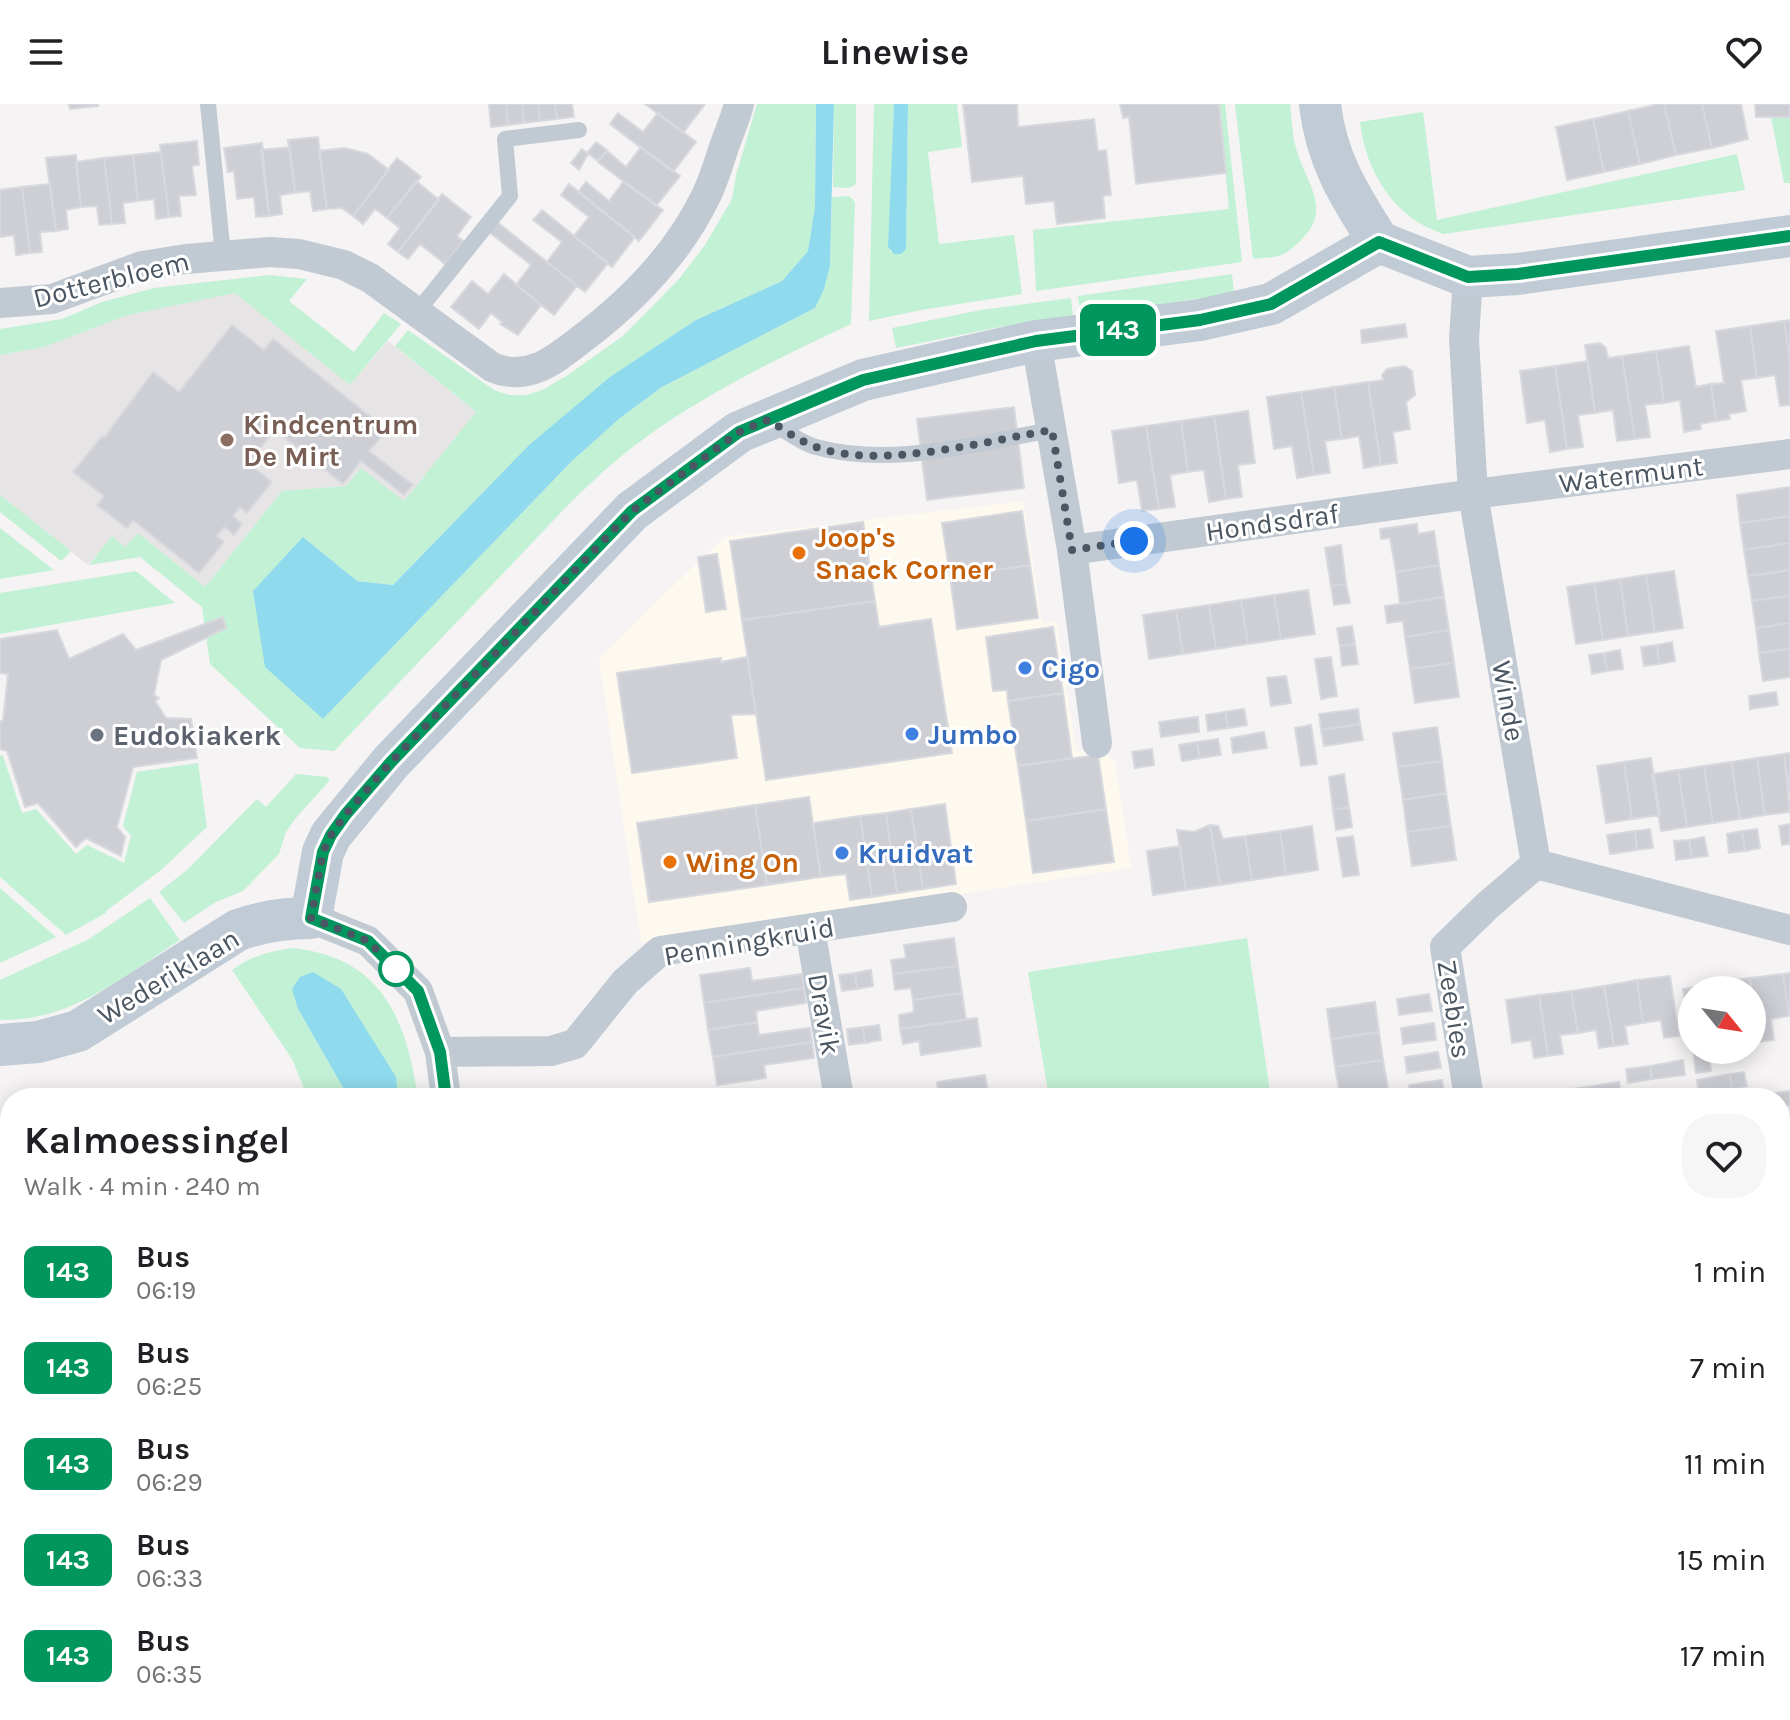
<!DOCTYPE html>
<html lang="en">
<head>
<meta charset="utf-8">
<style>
  body { margin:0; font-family:Karla,sans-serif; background:#f6f6f6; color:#202124; height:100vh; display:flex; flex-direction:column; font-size:30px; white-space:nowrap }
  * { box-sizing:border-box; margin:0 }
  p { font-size:26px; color:#757577 }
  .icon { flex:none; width:44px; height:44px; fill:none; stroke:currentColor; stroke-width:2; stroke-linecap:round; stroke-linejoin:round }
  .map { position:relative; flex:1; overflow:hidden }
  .side { position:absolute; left:0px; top:984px; width:1790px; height:632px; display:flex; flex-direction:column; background:#fff; border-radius:32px 32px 0 0; box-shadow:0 4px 20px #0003 }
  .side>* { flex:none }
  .badge { padding:0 16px; border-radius:12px; font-size:28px; line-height:52px }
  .needle { width:52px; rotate:120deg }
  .buttons { position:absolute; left:1678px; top:872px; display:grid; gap:16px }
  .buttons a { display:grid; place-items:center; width:88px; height:88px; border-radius:50%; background:#fff; box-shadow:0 4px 20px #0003; font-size:40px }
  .you { position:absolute; width:40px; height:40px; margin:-20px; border:6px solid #fff; border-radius:50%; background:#1a73e8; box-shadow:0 0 0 12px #1a73e833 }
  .map>.badge { position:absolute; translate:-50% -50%; box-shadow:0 0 0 4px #fff }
  .round { display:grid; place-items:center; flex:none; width:84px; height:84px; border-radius:32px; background:#f6f6f6 }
  .headline { display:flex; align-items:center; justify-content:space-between; height:136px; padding:0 24px }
  h1 { font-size:38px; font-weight:700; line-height:60px }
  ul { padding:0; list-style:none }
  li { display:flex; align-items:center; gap:24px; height:96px; padding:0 24px }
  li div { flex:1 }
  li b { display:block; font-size:30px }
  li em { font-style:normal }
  li .badge { min-width:88px; font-weight:700; text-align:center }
  header { display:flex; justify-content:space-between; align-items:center; height:104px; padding:0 24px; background:#fff; font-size:36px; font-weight:700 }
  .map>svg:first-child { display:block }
</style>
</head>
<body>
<header><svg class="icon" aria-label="menu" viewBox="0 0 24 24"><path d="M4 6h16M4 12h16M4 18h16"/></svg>Linewise<svg class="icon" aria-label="heart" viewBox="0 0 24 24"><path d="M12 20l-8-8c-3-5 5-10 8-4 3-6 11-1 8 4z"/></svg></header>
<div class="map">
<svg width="1790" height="1616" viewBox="0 0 1790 1616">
  <rect width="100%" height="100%" fill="#f5f3f3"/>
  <path fill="#fdf9ef" d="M1023,397L1042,519L1057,518L1076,647L1104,646L1115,657L1131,764L641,839L599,554L724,433Z"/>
  <path fill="#e6e4e5" d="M235,188L350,281L388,237L476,308L404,398L346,382L282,387L205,483L138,429L125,444L112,433L88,461L0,391V251L44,243L128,211Z"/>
  <path fill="#c3f1d5" d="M757,0H816L815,102L808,147L782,177L696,216L529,341L393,481L357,477L303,433L323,615L572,357L620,314L662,283L815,204L830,162L832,93L849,92L855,98L851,220C779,254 709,287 645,334C618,353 594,376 570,399L334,647L300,644L210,560L202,503L140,453L89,461L112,432L125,443L138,429L205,483L282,387L346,382L361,364L404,397L476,308L395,242L408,226L494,286L509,291H526L542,286L568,271L624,231L679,175L705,141L732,95L736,71Z
    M834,0H856V77L855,81L848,84L833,83Z
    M874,0H894L889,143L890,148L906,145L908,0H957L962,43L928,48L939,140L1014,131L1022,190L921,206L869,217Z
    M1219,0H1225L1242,158L1036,187L1033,126L1229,105Z
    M1235,0H1290C1292,14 1292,30 1296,44C1305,78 1333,104 1302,135C1282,155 1280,152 1253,155Z
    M1423,8L1437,116L1737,50L1745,86L1444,130C1394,115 1365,66 1360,18Z
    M1771,13H1790V79H1784Z
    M1232,170L1234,189L1081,213L1078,192Z
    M270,171L307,175L289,197L354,248L384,209L401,220L350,281L235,189L128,211L44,243L0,251V225L62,215L102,198L154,184Z
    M1071,194L1073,214L1000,223L896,244L892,224L981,206Z
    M0,391L71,447L61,457L0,408Z
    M0,424L54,466L0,475Z
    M136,467L175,499L0,530V489Z
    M0,651L3,652L22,709L36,705L76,750L87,741L124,759L131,732L123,722L137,668L198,659L207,723L161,766L106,807V809L66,831L0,773Z
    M296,670L327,673L330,676L295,715L286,728L279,750L243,787L216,798L184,819L159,788L188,765L257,695L266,703Z
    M0,784L56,833L0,859Z
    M150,794L180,836C122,873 73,917 0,916V876L89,835Z
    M1247,834L1271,994H1049L1028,868Z
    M293,844C382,854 406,914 418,994H398L396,973L298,905L349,994H308L292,955L232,866C250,852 271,847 293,844Z"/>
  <path fill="#90daee" d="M816,0H834L830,162L824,185L815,204L662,283L620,314L572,357L323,615L265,563L253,487L303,433L357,477L393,481L529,341L610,273L696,216L782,177L808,147L815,102Z
    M894,0H908L906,145L901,150H894L888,143Z
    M313,868L341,885L396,973L398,994H349L298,905L292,885L300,873Z
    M439,1606H483L484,1616H441Z"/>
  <path fill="#cdcfd5" stroke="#d7d9de" stroke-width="2" d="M69,0H98V2L70,5Z
    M489,0H506L508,21L491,23Z
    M506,0H522L524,19L508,21Z
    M522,0H538L540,17L524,19Z
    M538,0H555L557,15L540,17Z
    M555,0H572L574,13L557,15Z
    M645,0H705L683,29Z
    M963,0H1017L1018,23L1094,15L1098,47L1106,46L1111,91L1103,92L1105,114L1057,120L1054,97L1026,100L1023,72L972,78Z
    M1120,0H1219L1226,69L1136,80L1129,13L1123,14Z
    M1658,0H1664L1676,51L1640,60L1628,7Z
    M1664,0H1702L1712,44L1676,51Z
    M1702,0H1741L1748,35L1712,44Z
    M1755,0H1790V13H1756Z
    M1628,7L1640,60L1604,68L1593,15Z
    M618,9L643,28L658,9L696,38L673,68L610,20Z
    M1593,15L1604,68L1567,76L1556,23Z
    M318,33L327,105L313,107L310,87L295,89L288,36Z
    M197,37L199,61L192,62L196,91L179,92L181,112L169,113L160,41Z
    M596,38L607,46L598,57L587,49Z
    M262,39L269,112L256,113L254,93L237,95L234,67L228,68L224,44Z
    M290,43L295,89L280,91L282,110L269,112L261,46Z
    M641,43L680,72L656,102L598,58L607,47L626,63Z
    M345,44L368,50L389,66L353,112L342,104L327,105L319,47Z
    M582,45L588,50L579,66L571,59Z
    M161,48L169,113L156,115L154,95L138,97L133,51Z
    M76,51L81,103L66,106L68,125L56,127L46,54Z
    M133,51L138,97L123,99L125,119L112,120L104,54Z
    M104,54L112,120L99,121L97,102L81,103L76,58Z
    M397,54L421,73L387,114L375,105L363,120L353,112Z
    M416,77L439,96L398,148L388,140L400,124L387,114Z
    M624,77L663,106L639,137L578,88L586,78L609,97Z
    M50,80L56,127L40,128L42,148L30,149L22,83Z
    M569,80L635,133L612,163L574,132L589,113L561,91Z
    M22,83L30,149L16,151L14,131L0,133V86Z
    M442,90L471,113L457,132L463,137L445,160L420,140L408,155L398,148Z
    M542,106L608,159L585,188L547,158L562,138L533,116Z
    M497,118L577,182L554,211L516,181L531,161L489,128Z
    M504,170L541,201L518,231L500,220L502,218L491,209L479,225L451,203L472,177L488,190Z
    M1790,216V256L1784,217Z
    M1784,217L1790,256V301L1780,302L1775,271L1757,274L1750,222Z
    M1405,220L1407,233L1362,239L1361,226Z
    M232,221L264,246L273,235L387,326L369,347L413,381L404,391L361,357L343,380L275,326L248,359L272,378L247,409L240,403L233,412L242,420L234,431L224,423L217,432L224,438L199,469L133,416L127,424L97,401L104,392L73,368L102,332L104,334L153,268L179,288Z
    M1750,222L1757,274L1741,276L1746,307L1729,310L1730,315L1716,317L1711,280L1724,279L1716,227Z
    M1600,239L1606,244L1608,254L1622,252L1635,335L1617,337L1613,306L1595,309L1585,241Z
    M1689,242L1696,283L1711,280L1716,317L1700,320L1701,325L1684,328L1680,296L1664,299L1656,247Z
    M1656,247L1664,299L1645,301L1650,333L1635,335L1622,252Z
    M1588,257L1595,309L1578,311L1583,343L1567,345L1555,262Z
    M1405,262L1412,267L1415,291L1406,298L1410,325L1393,328L1397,359L1381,361L1368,278L1383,276L1382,271L1387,265Z
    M1555,262L1567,345L1550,348L1545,316L1527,319L1520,267Z
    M1368,278L1381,361L1364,364L1359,332L1342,335L1334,283Z
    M1334,283L1342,335L1325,337L1330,369L1314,371L1301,288Z
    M1301,288L1314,371L1297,374L1292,342L1274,345L1267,293Z
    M1014,303L1024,384L927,396L917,315Z
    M1248,307L1255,359L1238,361L1242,393L1226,395L1214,312Z
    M1214,312L1226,395L1209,398L1204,366L1188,368L1181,317Z
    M1181,317L1188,368L1170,371L1175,403L1159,405L1146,322Z
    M1146,322L1159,405L1142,407L1137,376L1119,379L1112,327Z
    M1790,383V412L1740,419L1737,391Z
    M1022,407L1030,461L950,472L942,419Z
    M1790,412V439L1744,446L1740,419Z
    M863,418L875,497L742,516L730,437Z
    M1417,420L1418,430L1434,427L1439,461L1396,468L1390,434L1381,435L1380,425Z
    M1790,439V466L1748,472L1744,446Z
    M1341,441L1346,480L1331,482L1325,444Z
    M717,450L726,505L706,508L698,453Z
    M1030,461L1038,514L957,525L950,472Z
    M1439,461L1444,493L1400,500L1396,468Z
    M1790,466V492L1752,497L1748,472Z
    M1674,467L1683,524L1655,528L1646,471Z
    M1646,471L1655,528L1628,532L1620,475Z
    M1620,475L1628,532L1603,536L1594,479Z
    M1594,479L1603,536L1576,540L1567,483Z
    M1346,480L1350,499L1334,501L1331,482Z
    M1308,486L1315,530L1281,535L1274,491Z
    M1274,491L1281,535L1248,540L1241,496Z
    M1790,492V519L1756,524L1752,497Z
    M1444,493L1449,526L1405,533L1403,517L1387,519L1385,502Z
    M1241,496L1248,540L1216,545L1209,501Z
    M875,497L879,523L931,515L952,649L766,676L742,516Z
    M1209,501L1216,545L1183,550L1176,506Z
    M1176,506L1183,550L1149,555L1143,511Z
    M223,513L226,524L161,556L154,591L159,594L155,597L166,614L191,615L197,654L133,663L117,723L125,733L121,752L86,734L76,743L38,699L25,703L7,647L0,645V617H3L8,570L0,569V535L57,526L69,555L123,530L136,546Z
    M1790,519V545L1759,549L1756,524Z
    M1352,522L1355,540L1340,542L1337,524Z
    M1053,523L1063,589L1008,597L1007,586L993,587L986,533Z
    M1449,526L1454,559L1410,565L1405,533Z
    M1672,538L1675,557L1659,560L1657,541Z
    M1355,540L1358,560L1342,562L1340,542Z
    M1657,541L1659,560L1644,562L1641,543Z
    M1790,545V573L1763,577L1759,549Z
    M1620,546L1623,565L1607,567L1604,549Z
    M1604,549L1607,567L1592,570L1589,551Z
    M747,553L756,610L731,611L737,654L632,669L617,569L721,554V558Z
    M1331,553L1337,592L1321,595L1315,555Z
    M1454,559L1459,593L1415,599L1410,565Z
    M1286,572L1291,599L1271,602L1267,574Z
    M1776,588L1778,601L1750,605L1749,592Z
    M1063,589L1072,654L1018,662L1008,597Z
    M1244,605L1247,621L1228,624L1225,608Z
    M1358,605L1360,620L1321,626L1319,610Z
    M1225,608L1228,624L1208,627L1206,611Z
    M1198,613L1199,628L1161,633L1159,618Z
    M1360,620L1363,636L1324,642L1321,626Z
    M1311,621L1317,660L1301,662L1295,624Z
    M1437,623L1442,657L1398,663L1393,629Z
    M1264,628L1267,644L1233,649L1231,634Z
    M1218,635L1221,651L1200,654L1197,638Z
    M1197,638L1200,654L1182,657L1179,641Z
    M1152,645L1154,661L1135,664L1132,648Z
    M1790,649V689L1784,650Z
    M1784,650L1790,708L1765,711L1757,654Z
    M1098,651L1106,705L1026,717L1018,662Z
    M1651,654L1660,711L1632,715L1624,658Z
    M1757,654L1765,711L1740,715L1731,658Z
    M1442,657L1446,689L1403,696L1398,663Z
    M1624,658L1632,715L1606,719L1597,662Z
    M1731,658L1740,715L1713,719L1704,662Z
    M1704,662L1713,719L1687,723L1678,666Z
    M1678,666L1687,723L1661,727L1652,670Z
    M1344,670L1349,703L1333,706L1329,673Z
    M1446,689L1451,722L1407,728L1403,696Z
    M809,693L821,773L767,781L755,701Z
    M945,700L956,780L923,785L911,705Z
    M755,701L767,781L649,798L637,719Z
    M1349,703L1352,723L1336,726L1333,706Z
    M911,705L923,785L897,789L886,709Z
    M1106,705L1114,758L1033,769L1026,717Z
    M886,709L897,789L872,793L860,712Z
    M860,712L872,793L850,796L846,770L821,773L813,719Z
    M1790,720V740L1782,741L1779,722Z
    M1210,721L1220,781L1186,786L1177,726L1194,728Z
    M1210,721L1218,722L1223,735L1245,732L1252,776L1220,781Z
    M1312,722L1318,766L1286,771L1280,727Z
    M1451,722L1456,756L1412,762L1407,728Z
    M1650,725L1653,744L1637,746L1635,727Z
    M1757,725L1760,744L1745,747L1742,727Z
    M1280,727L1286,771L1252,776L1245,732Z
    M1635,727L1637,746L1610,750L1607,731Z
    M1742,727L1745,747L1729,749L1727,730Z
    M1353,732L1359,771L1343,773L1337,734Z
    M1704,733L1708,752L1692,754L1689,736Z
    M1689,736L1692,754L1676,756L1674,737Z
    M1180,742L1186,786L1153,791L1147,747Z
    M954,834L958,862L893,870L891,856L906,854L904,841Z
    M958,862L962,889L913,896L911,884L895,886L893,870Z
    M750,864L752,877L802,870L804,884L704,899L700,871Z
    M871,866L873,882L857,885L855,869Z
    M855,869L857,885L842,887L839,871Z
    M1790,869V912H1789L1783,870Z
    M1783,870L1789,912L1771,915L1774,936L1759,938L1750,874Z
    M1670,872L1679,932L1664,934L1661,916L1643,919L1637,876Z
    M1750,874L1751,886H1718L1717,879Z
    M1637,876L1643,919L1625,922L1628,940L1614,942L1604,882Z
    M1717,879L1718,886H1692V939L1683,885Z
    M1604,882L1614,942L1599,944L1596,926L1578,929L1571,887Z
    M804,884L806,899L756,907L757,918L708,926L704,899Z
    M1571,887L1578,929L1560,931L1563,950L1548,952L1539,891Z
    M962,889L966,916L900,925L899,911L914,908L913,896Z
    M1429,890L1432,907L1399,911L1397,895Z
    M1752,890L1759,938L1752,939Z
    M1539,891L1548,952L1534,954L1531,936L1512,939L1506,896Z
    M1375,898L1379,928L1331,935L1327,905Z
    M977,914L981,942L921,951L919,937L903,940L900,925Z
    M757,918L759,931L810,924L812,938L713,953L708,926Z
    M1434,919L1436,936L1403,940L1401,924Z
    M879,921L881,936L865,939L863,923Z
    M863,923L865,939L849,941L847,925Z
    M1379,928L1383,956L1335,963L1331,935Z
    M812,938L814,954L764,961L766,974L717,981L713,953Z
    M1693,946H1708L1711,967L1696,969Z
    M1438,948L1441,964L1407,969L1405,953Z
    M1383,956L1388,985L1340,991L1335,963Z
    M1683,956L1685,971L1652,975L1650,962Z
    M1650,962L1652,975L1628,979L1626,965Z
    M1744,968L1747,982L1732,985L1730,970Z
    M1730,970L1732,985L1699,990L1697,976Z
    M985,971L989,994H939L937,978Z
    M1442,976L1445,993L1411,994L1409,981Z
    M1619,978L1621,992L1587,994L1586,983Z
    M1586,983L1587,994H1554L1553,988Z
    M1388,985L1389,994H1340V991Z
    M1790,987V1001L1780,1003V994H1768L1767,990Z
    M572,988L573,994H544L543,992Z
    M1553,988L1554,994H1531V991Z
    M10,1035V1081L8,1082L2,1037Z
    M0,1037L8,1082L0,1083Z
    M1790,1046V1090L1782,1091L1780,1048Z
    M10,1155V1171L0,1172V1157Z
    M1790,1196V1239L1786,1240L1789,1258L1780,1259V1197Z
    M10,1225V1270L0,1272V1226Z
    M1790,1283V1298L1781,1299L1780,1285Z
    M1790,1309V1323L1784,1324L1782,1310Z
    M1787,1349L1790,1411L1780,1412V1350Z
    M302,1606H366L368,1616H304Z
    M1039,1606H1088L1090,1616H1041Z
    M1206,1606H1231L1232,1616H1207Z
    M1231,1606H1252L1254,1616H1232Z
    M1252,1606H1274L1275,1616H1254Z
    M1274,1606H1295L1297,1616H1275Z
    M1295,1606H1316L1318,1616H1297Z
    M1316,1606H1342L1343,1616H1318Z
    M1448,1606H1480L1481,1616H1432L1431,1608Z
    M1502,1606H1536L1537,1608L1503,1613Z
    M1712,1606L1713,1616H1680L1679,1611Z
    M1779,1607L1780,1616H1747L1746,1612Z"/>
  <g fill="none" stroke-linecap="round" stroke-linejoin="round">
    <path stroke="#c1cad2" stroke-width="16" d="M208,0L223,151
      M417,208L510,92L505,35L579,26
      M773,319C786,327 801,339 816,343C893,364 975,339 1052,326"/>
    <path stroke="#c1cad2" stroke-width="30" d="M1468,173L1464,235L1473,390L1536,760L1790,826
      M0,199L52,195L142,162L186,155L270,148L299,150L344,161L370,174L492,263C526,278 552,258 579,237C631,198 677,152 706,92C713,78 718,61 723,46C728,31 735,16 739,0
      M1036,237L1072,446L1097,639
      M1072,446L1473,390L1790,350
      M311,814L368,837L418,887L440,948L446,994
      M810,825L839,994
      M440,948L551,947L575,940L625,878L660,847L952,803
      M1469,994L1445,843L1487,802L1536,760
      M0,1318L10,1317
      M535,1606L537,1616
      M940,1606L948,1616
      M1156,1606L1157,1616
      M1556,1606L1558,1616
      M574,1616L624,1606"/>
    <path stroke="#c1cbd6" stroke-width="42" d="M1320,0C1326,56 1350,92 1379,138
      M1379,138L1468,173L1518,170L1790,132
      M0,941L38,938L78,927L238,826C263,817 285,814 311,814L323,748L331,731L391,658L632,407L739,328L863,276L1036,237L1200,216L1271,200L1379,138"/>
  </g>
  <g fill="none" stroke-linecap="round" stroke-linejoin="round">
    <defs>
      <path id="line" d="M446,994L440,948L418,887L368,837L311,814L323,748L331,731L346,710L391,658L632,407L739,328L863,276L1036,237L1200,216L1271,200L1379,138L1468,173L1518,170L1790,132"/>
    </defs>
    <use href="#line" stroke="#fff" stroke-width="18"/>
    <use href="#line" stroke="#00965e" stroke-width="12"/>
    <path stroke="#4a5661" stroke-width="8" stroke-dasharray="0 14.4" d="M396,865L401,870L368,837L311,814L323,748L331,731L346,710L391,658L632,407L739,328L768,316C782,324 796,335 811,341C874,368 985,337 1052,326L1072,446L1134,437"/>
  </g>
  <circle fill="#8d6e63" stroke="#fff" stroke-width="3" cx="227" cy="336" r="8"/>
  <g fill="#e8710a" stroke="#fff" stroke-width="3">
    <circle cx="799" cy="449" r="8"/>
    <circle cx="670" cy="758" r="8"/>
  </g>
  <g fill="#3f7fe0" stroke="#fff" stroke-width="3">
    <circle cx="1025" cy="564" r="8"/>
    <circle cx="912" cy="630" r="8"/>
    <circle cx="842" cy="749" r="8"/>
  </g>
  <circle fill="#6b7280" stroke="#fff" stroke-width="3" cx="97" cy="631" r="8"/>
  <circle fill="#fff" stroke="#00965e" stroke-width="4" cx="396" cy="865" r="16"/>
  <g text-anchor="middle" stroke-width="6" stroke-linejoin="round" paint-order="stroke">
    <g font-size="28" fill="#4a5661" stroke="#fff">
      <text transform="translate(111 175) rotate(-14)" y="10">Dotterbloem</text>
      <text transform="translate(1631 370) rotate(-7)" y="10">Watermunt</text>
      <text transform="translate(1272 418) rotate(-8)" y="10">Hondsdraf</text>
      <text transform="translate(1509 597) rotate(80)" y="10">Winde</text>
      <text transform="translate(749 837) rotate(-10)" y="10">Penningkruid</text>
      <text transform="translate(168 872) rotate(-31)" y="10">Wederiklaan</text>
      <text transform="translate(1455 905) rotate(81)" y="10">Zeebies</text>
      <text transform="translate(825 910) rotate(80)" y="10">Dravik</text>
    </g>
    <g font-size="28" font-weight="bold" fill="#785e54" stroke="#fff" text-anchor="start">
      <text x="243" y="330">Kindcentrum<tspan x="243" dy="32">De Mirt</tspan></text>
    </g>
    <g font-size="28" font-weight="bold" fill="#c56008" stroke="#fff" text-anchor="start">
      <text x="815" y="443">Joop's<tspan x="815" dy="32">Snack Corner</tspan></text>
      <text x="686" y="768">Wing On</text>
    </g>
    <g font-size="28" font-weight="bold" fill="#366cbe" stroke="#fff" text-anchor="start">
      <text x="1041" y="574">Cigo</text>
      <text x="928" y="640">Jumbo</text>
      <text x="858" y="759">Kruidvat</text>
    </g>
    <g font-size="28" font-weight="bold" fill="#5b616d" stroke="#fff" text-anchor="start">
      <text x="113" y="641">Eudokiakerk</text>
    </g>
  </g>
</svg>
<div class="buttons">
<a><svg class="needle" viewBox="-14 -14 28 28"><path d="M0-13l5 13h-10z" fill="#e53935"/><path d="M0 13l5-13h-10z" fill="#757577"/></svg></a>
</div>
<div class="you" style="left:1134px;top:437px"></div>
<b class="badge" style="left:1118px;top:226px;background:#00965e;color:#fff">143</b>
<section class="side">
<div class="headline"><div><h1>Kalmoessingel</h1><p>Walk · 4 min · 240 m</p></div><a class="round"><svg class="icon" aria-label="heart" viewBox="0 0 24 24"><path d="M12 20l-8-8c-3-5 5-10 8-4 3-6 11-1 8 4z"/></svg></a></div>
<ul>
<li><span class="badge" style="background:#00965e;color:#fff">143</span><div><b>Bus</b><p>06:19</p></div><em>1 min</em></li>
<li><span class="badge" style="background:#00965e;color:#fff">143</span><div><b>Bus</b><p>06:25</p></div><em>7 min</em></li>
<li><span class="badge" style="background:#00965e;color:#fff">143</span><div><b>Bus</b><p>06:29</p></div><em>11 min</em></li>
<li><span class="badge" style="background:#00965e;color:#fff">143</span><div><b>Bus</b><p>06:33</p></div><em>15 min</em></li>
<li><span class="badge" style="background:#00965e;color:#fff">143</span><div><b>Bus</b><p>06:35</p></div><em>17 min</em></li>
</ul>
</section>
</div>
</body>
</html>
